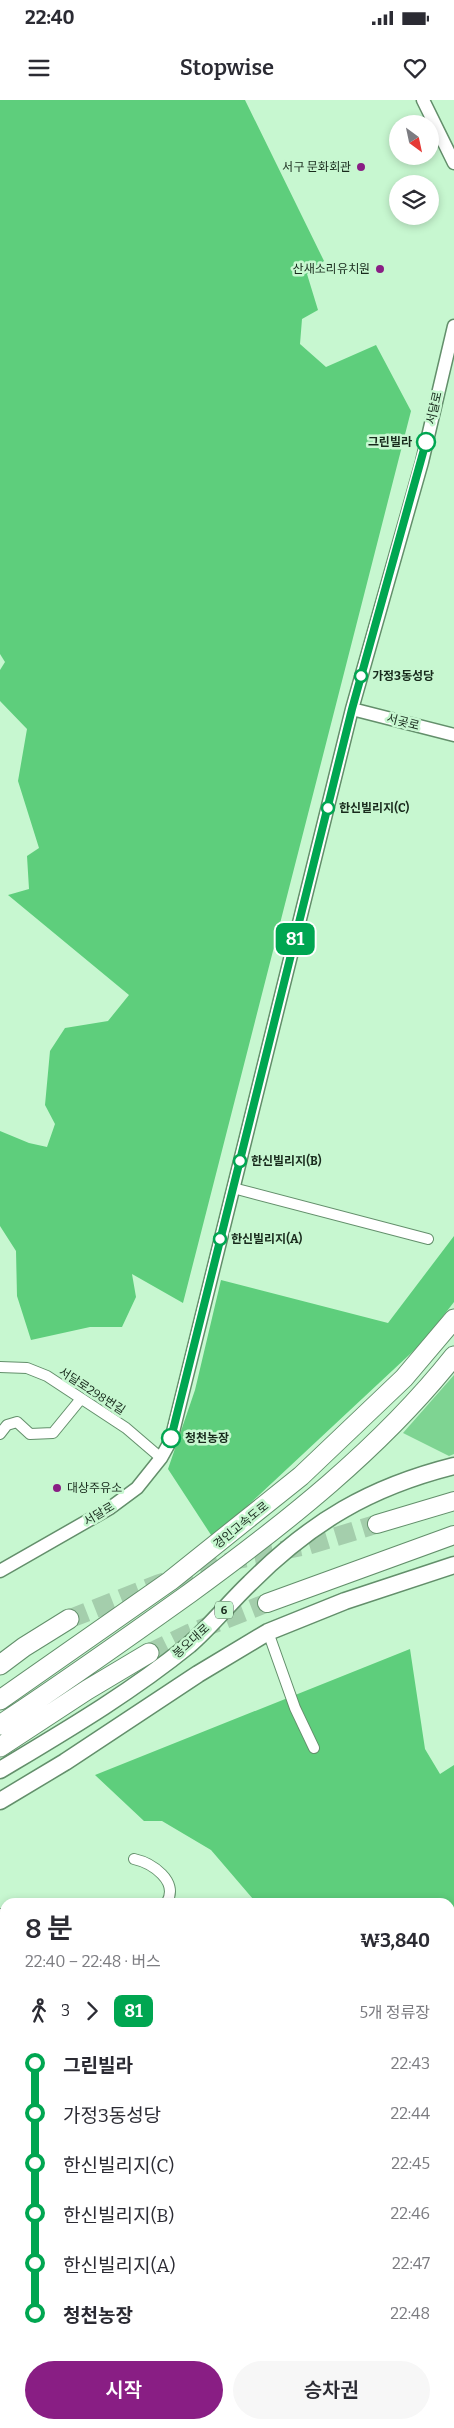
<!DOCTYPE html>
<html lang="ko">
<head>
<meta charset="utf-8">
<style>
  body { margin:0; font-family:Bitter,"Noto Sans KR",serif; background:#f7f7f7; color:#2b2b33; height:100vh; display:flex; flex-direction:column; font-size:19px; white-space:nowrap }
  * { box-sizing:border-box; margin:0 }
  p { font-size:16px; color:#7c7c81 }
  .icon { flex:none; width:28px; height:28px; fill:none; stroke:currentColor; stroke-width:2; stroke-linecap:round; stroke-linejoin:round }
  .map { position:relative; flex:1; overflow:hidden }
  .details { position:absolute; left:0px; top:1798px; width:455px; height:531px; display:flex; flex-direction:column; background:#fff; border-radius:15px 15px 0 0; box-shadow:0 2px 8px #0003 }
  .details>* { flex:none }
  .badge { padding:0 10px; border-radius:8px; font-size:18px; line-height:32px }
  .needle { width:32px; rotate:147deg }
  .controls { position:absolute; left:389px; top:15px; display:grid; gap:10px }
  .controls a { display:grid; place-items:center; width:50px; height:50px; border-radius:50%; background:#fff; box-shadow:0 2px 8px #0003; font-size:25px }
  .map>.badge { position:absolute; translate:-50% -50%; box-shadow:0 0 0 2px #fff }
  .legs { display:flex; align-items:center; gap:8px; height:55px; padding:0 25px; font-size:16px }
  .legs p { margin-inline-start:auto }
  .summary { display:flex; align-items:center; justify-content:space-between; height:85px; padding:0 25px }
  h1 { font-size:28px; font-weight:600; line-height:38px }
  .button { display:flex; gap:10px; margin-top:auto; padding:10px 25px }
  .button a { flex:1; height:58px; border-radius:30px; background:#891e84; color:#fff; font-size:20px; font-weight:600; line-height:58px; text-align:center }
  .button a+a { background:#f7f7f7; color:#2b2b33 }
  ul { padding:0 25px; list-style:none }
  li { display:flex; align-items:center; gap:18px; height:50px; font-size:19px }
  li i { display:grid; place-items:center; width:8px; height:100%; margin:0 6px; background:currentColor }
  li i::after { content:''; width:12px; height:12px; margin:-6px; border:4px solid; border-radius:50%; background:#fff }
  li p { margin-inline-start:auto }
  li:first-child i { background:linear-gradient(#0000 50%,currentColor 0) }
  li:last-child i { background:linear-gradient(currentColor 50%,#0000 0) }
  .status { display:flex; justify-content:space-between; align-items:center; height:35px; padding:0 25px; background:#fff; direction:ltr }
  .status svg { height:14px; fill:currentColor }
  header { display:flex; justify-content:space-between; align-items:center; height:65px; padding:0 25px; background:#fff; font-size:22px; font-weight:600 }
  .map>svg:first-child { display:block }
</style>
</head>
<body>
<div class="status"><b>22:40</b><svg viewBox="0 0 49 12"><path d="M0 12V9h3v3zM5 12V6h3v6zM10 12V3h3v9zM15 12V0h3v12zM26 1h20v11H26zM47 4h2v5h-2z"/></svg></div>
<header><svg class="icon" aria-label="menu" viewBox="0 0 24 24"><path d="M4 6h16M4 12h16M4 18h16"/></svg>Stopwise<svg class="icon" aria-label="heart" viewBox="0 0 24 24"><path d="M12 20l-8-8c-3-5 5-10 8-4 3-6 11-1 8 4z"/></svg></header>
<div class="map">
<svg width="454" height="2328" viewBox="0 0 454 2328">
  <rect width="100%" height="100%" fill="#c7f7d0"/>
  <path fill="#7ed492" d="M454,1275V1354L449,1356L403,1333Z"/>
  <path fill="#5ece7c" d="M0,0H245L324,161L307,174L318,210L302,219L300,244L326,267L376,245L411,311L183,1203L132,1174L136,1197L122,1227H90L31,1240L17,1196L16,1151L0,1126V1031L29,1043L47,1047L55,1024L45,1005L50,951L65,928L108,921L129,895L8,795L29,789L27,756L39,748L18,681L27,629L0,601V570L5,562L0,554Z
    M454,1136V1202L423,1242L213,1438L168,1369L195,1290L221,1180L388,1223Z
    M410,1549L425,1649L440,1674L454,1665V2112L450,2108V1802H253V1799L211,1750L162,1721H144L95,1675Z
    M0,2017L5,2020V2324H222L224,2328H0Z"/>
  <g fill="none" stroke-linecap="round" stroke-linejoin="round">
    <path stroke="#a4ceac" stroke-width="19" stroke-dasharray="19 9" stroke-linecap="butt" d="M69,1519L158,1484L235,1460L309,1445L377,1424
      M149,1553L190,1533L267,1503"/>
    <defs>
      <path id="minor" d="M233,1088L428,1139
        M0,1267L27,1268L47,1276L126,1328L161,1358
        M0,1334L7,1325L17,1322L30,1334L53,1333L80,1300
        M268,1532L295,1608L314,1648
        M134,1759C152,1763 179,1781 167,1802
        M0,1814L5,1819
        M0,1924L5,1920
        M450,2165L454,2171
        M450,2183L454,2180
        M283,2324L286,2328
        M348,2324L350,2328"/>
      <path id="tertiary" d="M423,0L454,63
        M352,609L454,635
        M0,1471L110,1408L137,1388L161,1358L171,1340L352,609L422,362L454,226"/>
      <path id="primary" d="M0,1670C65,1631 130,1593 189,1545C211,1526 229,1503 250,1483C311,1422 370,1387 454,1366
        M0,1701L65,1662L198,1574L268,1532L345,1501L454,1465"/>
      <path id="trunk" d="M377,1424L454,1401
        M267,1503L454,1435"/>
      <path id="motorway" d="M0,1565L24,1547L69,1519
        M0,1600L170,1481L301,1376L404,1278L454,1219
        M0,1625C65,1582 127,1538 190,1493C286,1423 380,1349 454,1256
        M0,1647L87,1590L149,1553"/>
    </defs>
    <use href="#minor" stroke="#638f6b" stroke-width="12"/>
    <use href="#tertiary" stroke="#638f6b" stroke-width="15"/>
    <use href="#primary" stroke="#638f6b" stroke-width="19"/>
    <use href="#trunk" stroke="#638f6b" stroke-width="20"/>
    <use href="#motorway" stroke="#638f6b" stroke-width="21"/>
    <use href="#minor" stroke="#fff" stroke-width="10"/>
    <use href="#tertiary" stroke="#fff" stroke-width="12"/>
    <use href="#primary" stroke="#fff" stroke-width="16"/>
    <use href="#trunk" stroke="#fff" stroke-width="18"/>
    <use href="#motorway" stroke="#fff" stroke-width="19"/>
  </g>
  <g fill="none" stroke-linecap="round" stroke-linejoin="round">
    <defs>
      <path id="line-1" d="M171,1338L352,609L426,342"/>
    </defs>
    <use href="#line-1" stroke="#fff" stroke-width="11"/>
    <use href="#line-1" stroke="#00a651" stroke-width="8"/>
  </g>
  <g fill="#891e84" stroke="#c7f7d0" stroke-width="2">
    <circle cx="361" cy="67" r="5"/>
    <circle cx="380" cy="169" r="5"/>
    <circle cx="57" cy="1388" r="5"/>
  </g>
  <g fill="#fff" stroke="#00a651" stroke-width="2.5">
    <circle cx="426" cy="342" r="9"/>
    <circle cx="361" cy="576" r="6"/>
    <circle cx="328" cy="708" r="6"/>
    <circle cx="240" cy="1061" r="6"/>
    <circle cx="220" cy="1139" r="6"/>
    <circle cx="171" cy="1338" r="9"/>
  </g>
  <g text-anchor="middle" stroke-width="5" stroke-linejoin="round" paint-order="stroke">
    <rect fill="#c7f7d0" stroke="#4c6852" stroke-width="1" x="215" y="1501.5" width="18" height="17" rx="4"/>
    <g font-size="11" font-weight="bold" fill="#182a1c">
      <text x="224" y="1514">6</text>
    </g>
    <g font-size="12" fill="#182a1c" stroke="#c7f7d0" text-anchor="end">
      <text x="351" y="71">서구 문화회관</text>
      <text x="370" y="173">산새소리유치원</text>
      <text x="67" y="1392" text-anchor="start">대상주유소</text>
    </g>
    <g font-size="12" fill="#182a1c" stroke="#c7f7d0">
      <text transform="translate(434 308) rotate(-77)" y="4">서달로</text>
      <text transform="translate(403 622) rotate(14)" y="4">서곶로</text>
      <text transform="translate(92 1291) rotate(33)" y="4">서달로298번길</text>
      <text transform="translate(99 1414) rotate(-31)" y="4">서달로</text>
      <text transform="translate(241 1425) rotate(-39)" y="4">경인고속도로</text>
      <text transform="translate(191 1541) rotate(-42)" y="4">봉오대로</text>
    </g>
    <g font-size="12" font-weight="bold" fill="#182a1c" stroke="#c7f7d0" text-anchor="start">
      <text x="412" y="346" text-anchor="end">그린빌라</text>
      <text x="372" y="580">가정3동성당</text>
      <text x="339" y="712">한신빌리지(C)</text>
      <text x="251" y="1065">한신빌리지(B)</text>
      <text x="231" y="1143">한신빌리지(A)</text>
      <text x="185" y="1342">청천농장</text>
    </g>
  </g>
</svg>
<div class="controls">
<a><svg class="needle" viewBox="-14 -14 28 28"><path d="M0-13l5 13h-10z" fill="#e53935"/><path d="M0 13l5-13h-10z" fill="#7c7c81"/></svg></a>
<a><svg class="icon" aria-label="layers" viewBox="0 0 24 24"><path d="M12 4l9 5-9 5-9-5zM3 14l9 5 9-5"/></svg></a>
</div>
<b class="badge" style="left:295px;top:839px;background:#00a651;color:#fff">81</b>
<section class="details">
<div class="summary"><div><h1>8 분</h1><p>22:40 – 22:48 · 버스</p></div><b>₩3,840</b></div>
<div class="legs"><svg class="icon" aria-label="walk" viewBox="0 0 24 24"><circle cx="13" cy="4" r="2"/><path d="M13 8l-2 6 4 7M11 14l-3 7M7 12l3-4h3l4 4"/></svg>3<svg class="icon" aria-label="forward" viewBox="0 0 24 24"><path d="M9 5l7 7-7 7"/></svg><b class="badge" style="background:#00a651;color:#fff">81</b><p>5개 정류장</p></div>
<ul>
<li><i style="color:#00a651"></i><b>그린빌라</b><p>22:43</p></li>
<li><i style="color:#00a651"></i><span>가정3동성당</span><p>22:44</p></li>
<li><i style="color:#00a651"></i><span>한신빌리지(C)</span><p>22:45</p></li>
<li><i style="color:#00a651"></i><span>한신빌리지(B)</span><p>22:46</p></li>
<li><i style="color:#00a651"></i><span>한신빌리지(A)</span><p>22:47</p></li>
<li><i style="color:#00a651"></i><b>청천농장</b><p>22:48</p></li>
</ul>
<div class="button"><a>시작</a><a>승차권</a></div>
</section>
</div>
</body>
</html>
